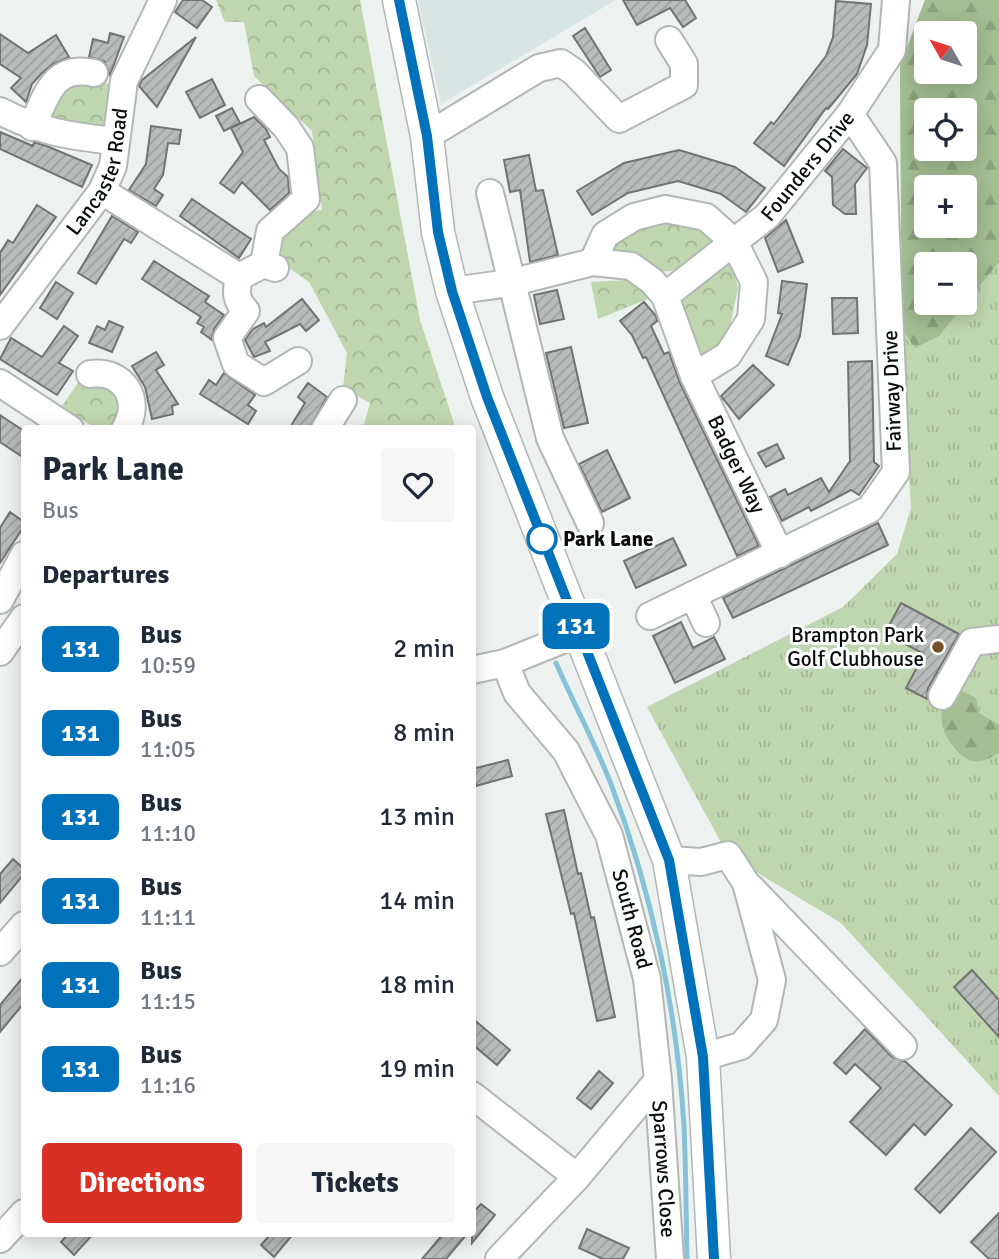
<!DOCTYPE html>
<html lang="en">
<head>
<meta charset="utf-8">
<style>
  body { margin:0; font-family:Signika,sans-serif; background:#f6f6f7; color:#1f2937; height:100vh; display:flex; flex-direction:column; font-size:26px; white-space:nowrap }
  * { box-sizing:border-box; margin:0 }
  p { font-size:23px; color:#747a83 }
  .icon { flex:none; width:38px; height:38px; fill:none; stroke:currentColor; stroke-width:2; stroke-linecap:round; stroke-linejoin:round }
  .map { position:relative; flex:1; overflow:hidden }
  .sheet { position:absolute; left:21px; top:425px; width:455px; height:812px; display:flex; flex-direction:column; background:#fff; border-radius:7px; box-shadow:0 4px 18px #0003 }
  .sheet>* { flex:none }
  .badge { padding:0 14px; border-radius:10px; font-size:24px; line-height:46px }
  .needle { width:46px; rotate:309deg }
  .tools { position:absolute; left:914px; top:21px; display:grid; gap:14px }
  .tools a { display:grid; place-items:center; width:63px; height:63px; border-radius:7px; background:#fff; box-shadow:0 4px 18px #0003; font-size:35px }
  .map>.badge { position:absolute; translate:-50% -50%; box-shadow:0 0 0 4px #fff }
  h2 { padding:0 21px; font-size:26px; line-height:63px }
  .round { display:grid; place-items:center; flex:none; width:74px; height:74px; border-radius:7px; background:#f6f6f7 }
  .head { display:flex; align-items:center; justify-content:space-between; height:119px; padding:0 21px }
  h1 { font-size:33px; font-weight:700; line-height:52px }
  .cta { display:flex; gap:14px; margin-top:auto; padding:14px 21px }
  .cta a { flex:1; height:80px; border-radius:7px; background:#d93025; color:#fff; font-size:28px; font-weight:700; line-height:80px; text-align:center }
  .cta a+a { background:#f6f6f7; color:#1f2937 }
  ul { padding:0; list-style:none }
  li { display:flex; align-items:center; gap:21px; height:84px; padding:0 21px }
  li div { flex:1 }
  li b { display:block; font-size:26px }
  li em { font-style:normal }
  li .badge { min-width:77px; font-weight:700; text-align:center }
  .map>svg:first-child { display:block }
</style>
</head>
<body>
<div class="map">
<svg width="999" height="1259" viewBox="0 0 999 1259">
  <defs>
    <pattern id="grass-tufts" width="24" height="20" patternUnits="userSpaceOnUse" patternTransform="scale(1.75)"><rect width="24" height="20" fill="#bfd7af"/><path d="M3 7l-1-3M5 7V3M7 7l1-3M15 17l-1-3M17 17v-4M19 17l1-3" fill="none" stroke="#a3b795"/></pattern>
    <pattern id="forest-firs" width="22" height="20" patternUnits="userSpaceOnUse" patternTransform="scale(1.75)"><rect width="22" height="20" fill="#a3be92"/><path d="M5 1l3.5 6h-7zM16 11l3.5 6h-7z" fill="#8ba27d"/></pattern>
    <pattern id="park-crowns" width="20" height="18" patternUnits="userSpaceOnUse" patternTransform="scale(1.75)"><rect width="20" height="18" fill="#bfd7af"/><path d="M2 6a3 3 0 1 1 6 0M12 15a3 3 0 1 1 6 0" fill="none" stroke="#a3b795"/></pattern>
    <pattern id="building-hatch" width="6" height="6" patternUnits="userSpaceOnUse" patternTransform="scale(1.75)"><rect width="6" height="6" fill="#b8bcba"/><path d="M-1 1l2-2M0 6l6-6M5 7l2-2" fill="none" stroke="#9da09f"/></pattern>
  </defs>
  <rect width="100%" height="100%" fill="#edf2f1"/>
  <path fill="#d8e6e3" d="M418,0H616L441,104Z"/>
  <path fill="url(#grass-tufts)" fill-rule="evenodd" d="M925,0H999V1096L841,923L728,855L647,707L843,607L897,554L911,508L902,365L900,66ZM926,33H964V72H926ZM926,110H964V149H926ZM926,187H964V226H926ZM926,264H964V303H926Z"/>
  <path fill="url(#forest-firs)" fill-rule="evenodd" d="M925,0H999V262L939,336L915,348L902,329L900,66ZM926,33H964V72H926ZM926,110H964V149H926ZM926,187H964V226H926ZM926,264H964V303H926Z
    M956,688L976,698L979,713L999,725V753C992,757 982,763 973,761C956,757 938,729 942,712C943,704 952,694 956,688Z"/>
  <path fill="url(#park-crowns)" d="M216,0H360L420,320L456,429H338L364,424L370,403L343,388L347,353L309,282L282,263L281,234L305,212L322,210L312,131L254,76L244,22H225Z
    M74,76L115,85L111,117L101,128L47,115Z
    M692,224L717,240C667,282 670,278 612,250L635,225Z
    M731,258L738,289L727,340L702,362L678,306L683,294Z
    M629,280L653,297L598,319L591,282Z
    M82,377L113,393L120,408L114,429H96L62,406Z"/>
  <g fill="none" stroke-linecap="round" stroke-linejoin="round">
    <path stroke="#88c2d8" stroke-width="5" d="M556,663C574,704 595,743 611,784C652,892 677,1011 684,1126C686,1170 686,1215 687,1259"/>
  </g>
  <path fill="url(#building-hatch)" stroke="#717472" stroke-width="2" d="M183,0H202L212,7L197,28L175,12Z
    M623,0H685L696,18L683,27L670,8L637,25Z
    M836,1L871,4L867,45L857,74L828,109L826,108L784,166L754,143L771,122L774,124L826,56L833,37Z
    M585,28L611,70L600,77L573,36Z
    M110,33L124,37L110,75L104,61L89,57L93,39L108,43Z
    M0,34L28,53L56,35L69,57L53,64L42,73L32,84L26,102L11,88L21,78L0,64Z
    M196,37L157,107L139,86L142,80Z
    M212,79L225,105L200,118L186,92Z
    M232,108L240,123L224,131L216,116Z
    M254,117L266,129L270,137L264,140L279,169L288,177L289,193L270,210L242,182L234,193L220,183L243,152L231,128Z
    M151,126L181,130L179,144L168,143L163,175L154,189L163,195L156,206L129,190L146,164Z
    M0,132L33,146L34,142L49,147L92,165L82,187L0,149Z
    M843,149L867,168L855,184L856,214H845L833,205L832,177L825,171Z
    M679,150L735,167L765,188L746,212L721,194L678,181L628,193L592,215L577,191L624,163Z
    M529,155L536,191L543,190L558,255L530,262L520,190L510,192L504,160Z
    M192,199L251,239L239,258L180,216Z
    M37,205L56,217L0,295V253L8,240L13,243Z
    M112,216L138,232L131,243L124,239L96,284L78,273Z
    M786,220L803,262L778,272L765,238Z
    M154,261L209,296L205,302L224,315L214,329L212,340L201,332L204,327L197,323L201,317L142,279Z
    M782,281L807,284L800,336L788,365L766,356L782,314L778,313Z
    M56,282L73,293L57,319L40,308Z
    M557,290L564,319L540,324L534,295Z
    M832,298H857L858,333L833,334Z
    M302,299L319,320L306,331L300,324L265,342L270,351L254,357L245,340L253,329L264,323L266,327Z
    M644,302L656,316L657,321L651,326L664,354L669,352L680,383L759,546L737,556L646,357L643,358L632,335L620,321Z
    M109,321L123,327L112,352L89,343L97,326L105,330Z
    M64,326L78,336L59,363L73,371L57,395L0,359L11,338L42,357Z
    M571,347L588,423L564,428L546,353Z
    M156,352L164,365L156,370L178,404L172,406L173,414L152,419L145,387L132,366Z
    M872,361L874,462L879,466L859,495L851,490L811,511L809,507L782,521L770,497L785,489L788,495L821,478L829,492L850,461L848,362Z
    M753,365L774,385L739,419L721,396Z
    M224,373L255,395L248,405L256,411L248,424L200,394L209,380L216,385Z
    M308,383L327,397L309,429H289L305,403L298,397Z
    M0,415L24,431V458L0,442Z
    M777,444L784,458L766,467L758,453Z
    M607,450L630,498L602,512L579,464Z
    M10,512L24,522V526L0,563V528Z
    M878,523L888,545L733,618L723,598Z
    M673,538L686,565L636,588L624,561Z
    M901,603L959,634L928,688L927,699L906,688L924,654L885,633Z
    M681,622L693,648L714,637L725,659L675,683L653,636Z
    M508,760L512,776L476,786L472,769Z
    M564,810L578,874L581,873L591,918L594,917L615,1017L597,1021L574,913L571,914L546,814Z
    M13,859L24,869V874L0,903V874Z
    M972,970L999,1000V1037L954,987Z
    M24,976V1003L0,1032V1005Z
    M472,1018L510,1050L497,1065L472,1044Z
    M865,1029L892,1057L906,1062L952,1105L925,1135L914,1124L886,1155L850,1122L881,1088L855,1064L846,1074L834,1063Z
    M599,1071L613,1083L591,1109L577,1098Z
    M971,1128L996,1152L940,1213L915,1189Z
    M481,1204L495,1215L472,1243V1214Z
    M999,1213V1259H989L971,1242Z
    M587,1229L629,1248L623,1259H603L579,1248Z
    M68,1234H93L74,1255L61,1242Z
    M271,1234H293L274,1257L261,1245Z
    M443,1234H467L446,1259H422Z"/>
  <g fill="none" stroke-linecap="round" stroke-linejoin="round">
    <defs>
      <g id="minor">
        <path d="M259,99L286,127L300,148L306,199L270,231L264,264"/>
        <path d="M0,111C40,132 70,136 114,141"/>
        <path d="M32,127C47,95 53,64 94,73"/>
        <path d="M427,136L539,68L561,63L574,72L619,119L684,85V64L669,40"/>
        <path d="M102,191L239,277"/>
        <path d="M490,193L550,438L590,523"/>
        <path d="M593,262L605,235L634,217L665,209L706,217L734,242L754,282L751,319L728,355L694,376"/>
        <path d="M275,268L264,264L239,277C236,291 235,300 246,311L227,338L236,364L264,382L298,361"/>
        <path id="s1" d="M452,291L510,283L593,262L631,266L652,281L665,296L694,376L780,554"/>
        <path id="s2" d="M665,296L767,216L850,114L892,50L896,0"/>
        <path id="s3" d="M0,326L102,191L113,166L124,81L163,0"/>
        <path d="M90,374C123,369 143,400 125,429"/>
        <path d="M0,383L70,429"/>
        <path d="M325,429L343,400"/>
        <path d="M693,595L706,623"/>
        <path d="M0,600L24,555"/>
        <path d="M650,616L870,509L896,472L883,163L850,114"/>
        <path d="M0,652L24,618"/>
        <path d="M472,670L505,663L579,633"/>
        <path d="M942,696L972,642L999,639"/>
        <path d="M669,860L701,862L728,855L746,883L772,980L764,1020L741,1046L703,1057"/>
        <path d="M750,887L903,1046"/>
        <path d="M0,952L24,925"/>
        <path id="s4" d="M658,1080L670,1259"/>
        <path d="M472,1095L577,1177"/>
        <path d="M0,1239L24,1213"/>
        <path d="M499,1259L577,1177L658,1080L647,979L609,835L566,751L517,693L505,663"/>
      </g>
      <path id="major" d="M399,0L427,136L438,232L452,291L487,397L669,860L703,1057L714,1259"/>
    </defs>
    <use href="#minor" stroke="#b2b7b6" stroke-width="30"/>
    <use href="#major" stroke="#b2b7b6" stroke-width="35"/>
    <use href="#minor" stroke="#fff" stroke-width="26"/>
    <use href="#major" stroke="#fff" stroke-width="32"/>
  </g>
  <g fill="none" stroke-linecap="round" stroke-linejoin="round">
    <defs>
      <path id="line" d="M399,0L427,136L438,232L452,291L487,397L669,860L703,1057L714,1259"/>
    </defs>
    <use href="#line" stroke="#fff" stroke-width="16"/>
    <use href="#line" stroke="#0072bc" stroke-width="10"/>
  </g>
  <circle fill="#fff" stroke="#0072bc" stroke-width="3.5" cx="542" cy="539" r="14"/>
  <circle fill="#75512b" stroke="#fcfffe" stroke-width="2.5" cx="938" cy="647" r="7"/>
  <g text-anchor="middle" stroke-width="6" stroke-linejoin="round" paint-order="stroke">
    <g font-size="21" fill="#0a0c0c" stroke="#fcfffe">
      <text dy="7" stroke="none"><textPath href="#s2" startOffset="194">Founders Drive</textPath></text>
      <text dy="7" stroke="none"><textPath href="#s3" startOffset="186">Lancaster Road</textPath></text>
      <text transform="translate(892 391) rotate(-92)" y="7">Fairway Drive</text>
      <text dy="7" stroke="none"><textPath href="#s1" startOffset="411">Badger Way</textPath></text>
      <text transform="translate(632 919) rotate(75)" y="7">South Road</text>
      <text dy="7" stroke="none"><textPath href="#s4" startOffset="89">Sparrows Close</textPath></text>
    </g>
    <g font-size="21" font-weight="bold" fill="#0a0c0c" stroke="#fcfffe" text-anchor="start">
      <text x="563" y="546">Park Lane</text>
    </g>
    <g font-size="21" fill="#0a0c0c" stroke="#fcfffe" text-anchor="end">
      <text x="924" y="642">Brampton Park<tspan x="924" dy="24">Golf Clubhouse</tspan></text>
    </g>
  </g>
</svg>
<div class="tools">
<a><svg class="needle" viewBox="-14 -14 28 28"><path d="M0-13l5 13h-10z" fill="#e53935"/><path d="M0 13l5-13h-10z" fill="#747a83"/></svg></a>
<a><svg class="icon" aria-label="locate" viewBox="0 0 24 24"><circle cx="12" cy="12" r="6"/><path d="M12 2v4M12 18v4M2 12h4M18 12h4"/></svg></a>
<a>+</a>
<a>−</a>
</div>
<b class="badge" style="left:576px;top:626px;background:#0072bc;color:#fff">131</b>
<section class="sheet">
<div class="head"><div><h1>Park Lane</h1><p>Bus</p></div><a class="round"><svg class="icon" aria-label="heart" viewBox="0 0 24 24"><path d="M12 20l-8-8c-3-5 5-10 8-4 3-6 11-1 8 4z"/></svg></a></div>
<h2>Departures</h2>
<ul>
<li><span class="badge" style="background:#0072bc;color:#fff">131</span><div><b>Bus</b><p>10:59</p></div><em>2 min</em></li>
<li><span class="badge" style="background:#0072bc;color:#fff">131</span><div><b>Bus</b><p>11:05</p></div><em>8 min</em></li>
<li><span class="badge" style="background:#0072bc;color:#fff">131</span><div><b>Bus</b><p>11:10</p></div><em>13 min</em></li>
<li><span class="badge" style="background:#0072bc;color:#fff">131</span><div><b>Bus</b><p>11:11</p></div><em>14 min</em></li>
<li><span class="badge" style="background:#0072bc;color:#fff">131</span><div><b>Bus</b><p>11:15</p></div><em>18 min</em></li>
<li><span class="badge" style="background:#0072bc;color:#fff">131</span><div><b>Bus</b><p>11:16</p></div><em>19 min</em></li>
</ul>
<div class="cta"><a>Directions</a><a>Tickets</a></div>
</section>
</div>
</body>
</html>
